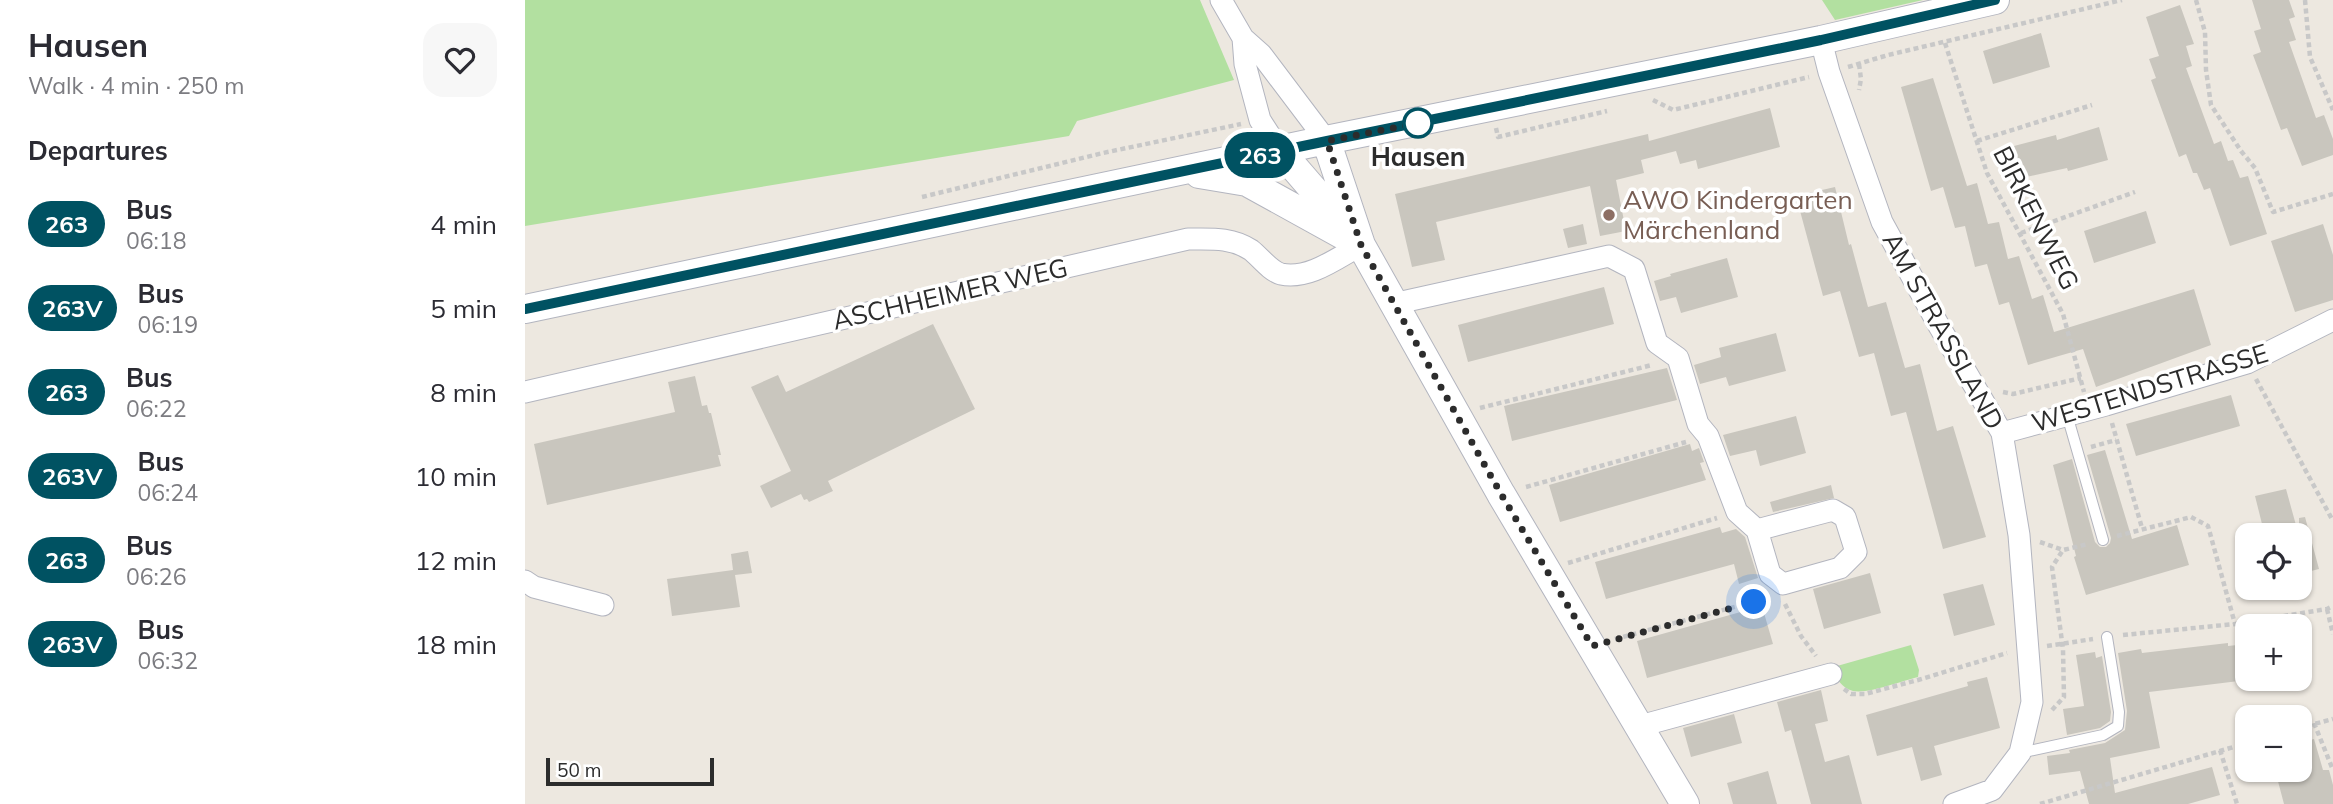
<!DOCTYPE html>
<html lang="en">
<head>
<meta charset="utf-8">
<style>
  body { margin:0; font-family:Mulish,sans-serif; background:#f7f7f7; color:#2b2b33; height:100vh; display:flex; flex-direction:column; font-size:26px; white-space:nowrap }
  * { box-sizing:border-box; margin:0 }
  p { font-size:23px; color:#7c7c81 }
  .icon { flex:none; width:38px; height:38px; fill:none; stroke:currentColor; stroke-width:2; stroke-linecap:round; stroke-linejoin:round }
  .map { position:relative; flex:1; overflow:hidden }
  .details { display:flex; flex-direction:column; background:#fff; width:525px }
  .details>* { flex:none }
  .badge { padding:0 14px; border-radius:23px; font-size:24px; line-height:46px }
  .fabs { position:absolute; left:1710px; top:523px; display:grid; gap:14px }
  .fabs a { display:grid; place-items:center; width:77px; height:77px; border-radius:14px; background:#fff; box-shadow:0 2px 5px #0004; font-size:35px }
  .scale { position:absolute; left:21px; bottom:18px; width:168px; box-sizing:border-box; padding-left:7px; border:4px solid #2c2c2c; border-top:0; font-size:19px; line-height:24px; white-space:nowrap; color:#2c2c2c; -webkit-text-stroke:5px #fff; paint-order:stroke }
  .you { position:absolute; width:35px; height:35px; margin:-18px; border:5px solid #fff; border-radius:50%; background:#1a73e8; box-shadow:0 0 0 10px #1a73e833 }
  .map>.badge { position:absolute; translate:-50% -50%; box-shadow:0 0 0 4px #fff }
  h2 { padding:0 28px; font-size:26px; line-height:63px }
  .round { display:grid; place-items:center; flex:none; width:74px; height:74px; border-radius:21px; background:#f7f7f7 }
  .headline { display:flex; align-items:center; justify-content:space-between; height:119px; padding:0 28px }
  h1 { font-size:33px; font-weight:700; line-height:52px }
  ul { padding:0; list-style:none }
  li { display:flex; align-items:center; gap:21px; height:84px; padding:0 28px }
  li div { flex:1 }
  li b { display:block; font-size:26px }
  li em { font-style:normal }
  li .badge { min-width:77px; font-weight:700; text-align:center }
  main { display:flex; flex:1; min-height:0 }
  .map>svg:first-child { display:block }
</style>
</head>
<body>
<main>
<section class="details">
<div class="headline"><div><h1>Hausen</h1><p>Walk · 4 min · 250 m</p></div><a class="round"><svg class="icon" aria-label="heart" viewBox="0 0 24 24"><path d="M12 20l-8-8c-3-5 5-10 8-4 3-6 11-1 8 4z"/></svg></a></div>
<h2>Departures</h2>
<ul>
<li><span class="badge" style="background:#005262;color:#fff">263</span><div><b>Bus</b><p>06:18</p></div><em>4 min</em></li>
<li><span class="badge" style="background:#005262;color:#fff">263V</span><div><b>Bus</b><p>06:19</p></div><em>5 min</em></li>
<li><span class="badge" style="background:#005262;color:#fff">263</span><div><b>Bus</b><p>06:22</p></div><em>8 min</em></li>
<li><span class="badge" style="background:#005262;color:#fff">263V</span><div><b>Bus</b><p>06:24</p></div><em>10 min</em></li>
<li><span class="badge" style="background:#005262;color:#fff">263</span><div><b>Bus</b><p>06:26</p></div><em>12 min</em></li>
<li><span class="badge" style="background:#005262;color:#fff">263V</span><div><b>Bus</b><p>06:32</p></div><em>18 min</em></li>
</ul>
</section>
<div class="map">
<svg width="1808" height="804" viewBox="0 0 1808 804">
  <rect width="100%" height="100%" fill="#ede8e0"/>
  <path fill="#b2e0a0" d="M0,0H675L709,80L552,121L544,136L0,226Z
    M1297,0H1398L1310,20Z
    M1386,645L1394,670L1393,677C1376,681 1344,694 1328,691C1316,688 1311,677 1305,668Z"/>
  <path fill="#c9c6be" d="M1727,0H1764L1770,17L1764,19L1771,40L1764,42L1791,118L1799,115L1808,139V155L1777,166L1762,128L1756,130L1728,55L1736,52L1729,31L1736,29Z
    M1655,5L1669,44L1661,46L1667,66L1661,68L1689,144L1696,141L1703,161L1708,160L1715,178L1723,176L1742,234L1705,246L1685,188L1679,190L1672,173H1668L1661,154L1654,157L1626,80L1631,78L1624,59L1634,56L1621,17Z
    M1516,33L1525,67L1468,84L1458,51Z
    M1408,78L1442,186L1452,183L1463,224L1474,222L1483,259L1494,256L1507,299L1518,295L1529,332L1669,289L1686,345L1571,387L1558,349L1503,365L1484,302L1474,305L1462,264L1450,267L1440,226L1430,228L1418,187L1406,191L1376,87Z
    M1245,108L1255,147L1173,169L1171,160L1155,164L1151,151L1116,160L1119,173L1091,180L1101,231L1075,236L1065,186L911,222L920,260L887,267L870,194L1123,134L1124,141Z
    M1574,127L1583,160L1543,171L1542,168L1497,178L1489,146L1531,135L1532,140Z
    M1310,187L1324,245L1326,244L1343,307L1361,302L1380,368L1395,364L1412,431L1428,426L1461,537L1418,549L1381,412L1366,416L1349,353L1334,357L1315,291L1298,296L1271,196Z
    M1621,211L1631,243L1569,263L1559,231Z
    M1058,224L1062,244L1043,248L1038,229Z
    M1798,224L1808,255V300L1770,312L1746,241Z
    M1202,258L1213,297L1156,313L1151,297L1135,301L1129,281L1146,276L1145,274Z
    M1079,287L1089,324L943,362L933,325Z
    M408,324L450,409L303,481L308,491L284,502L282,499L279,500L276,494L246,508L235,486L266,471L226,387L253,375L261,392Z
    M1251,333L1261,371L1204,386L1201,377L1175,384L1169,365L1196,357L1194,348Z
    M1142,368L1152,400L987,441L979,406Z
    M170,376L177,406L182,405L184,413H186L196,455H193L196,466L22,505L9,444L150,412L143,382Z
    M1706,395L1715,426L1611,456L1601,424Z
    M1271,416L1281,453L1235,466L1231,450L1205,456L1198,435Z
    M1165,444L1167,451L1174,448L1179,462L1175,463L1181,480L1035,522L1024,485Z
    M1580,450L1607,539L1652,525L1664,565L1561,595L1549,557L1551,556L1528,465L1547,459L1570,542L1575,547H1581L1585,543L1586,538L1562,455Z
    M1306,485L1309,498L1248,512L1245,502Z
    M1761,489L1774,536H1740L1730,496Z
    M1780,517L1794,569L1774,574V518Z
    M1195,527L1197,533L1211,529L1220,537L1233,578L1214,584L1209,564L1081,599L1070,562Z
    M223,551L227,573L210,575L215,607L147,616L142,579L208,570L206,554Z
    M1345,573L1356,613L1299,629L1288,589Z
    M1458,584L1470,625L1429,636L1418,594Z
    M1237,606L1248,644L1122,678L1112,641Z
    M1703,643V646L1722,644V680L1624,692L1635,748L1585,758L1590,793L1687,767L1695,795L1663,804H1564L1555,771L1524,775L1522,756L1545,753L1544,750L1580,743L1600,730L1602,711L1593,653L1616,649L1617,653Z
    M1570,652L1571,658L1577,656L1586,712L1585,721L1575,728L1542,735L1538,709L1559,706L1551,655Z
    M1462,677L1475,728L1409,746L1417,775L1396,781L1387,747L1352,756L1341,715L1443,686L1442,682Z
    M1296,690L1303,721L1290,724L1300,762L1324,755L1337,804H1286L1266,730L1260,732L1252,702Z
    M1209,714L1217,743L1166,757L1158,728Z
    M1789,739L1798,770H1804L1808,785V804H1759L1750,770H1774V743Z
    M1243,771L1252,804H1208L1202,783Z"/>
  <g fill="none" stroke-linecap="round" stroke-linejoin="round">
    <defs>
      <path id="lane" d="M1542,415L1578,540
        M1495,753L1578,735L1593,726L1594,712L1582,637"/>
      <path id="street" d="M696,0L718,38L736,54L801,140
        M718,38L720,64L735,120L755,151
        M1296,40L1304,72L1357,222L1414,326L1477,433L1494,535L1507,702L1495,753L1467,790L1429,804
        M868,304L1084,256L1109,269L1132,343L1153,358L1173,424L1183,436L1212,512L1232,530L1245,574L1258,584L1315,568L1331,552L1320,517L1308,510L1232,530
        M0,392L663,239C686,239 706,237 726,250C735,257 745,271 756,274C784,280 812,258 836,245
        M1477,433L1581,405L1722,363L1808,320
        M0,581L9,587L78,605
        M1115,726L1306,674"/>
      <path id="secondary" d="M801,140L836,245L976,494L1160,804
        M755,151L825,232
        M674,174L722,182L836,245
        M0,309L801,140L1296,40L1470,0"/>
    </defs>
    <use href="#lane" stroke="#b3b5bf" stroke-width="12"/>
    <use href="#street" stroke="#b3b5bf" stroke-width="23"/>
    <use href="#secondary" stroke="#b3b5bf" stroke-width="30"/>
    <path stroke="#c8c8c8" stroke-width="4.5" stroke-dasharray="5 3.5" stroke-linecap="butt" d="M1671,0L1680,32L1681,70L1686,105L1716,151L1730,168L1748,212L1808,194
      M1780,0L1785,57L1808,110
      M1420,43L1462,173L1538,314L1559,392
      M1334,64L1336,79L1334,90
      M1323,67L1363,55L1597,0
      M1128,100L1148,110L1284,77
      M971,128L973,137L1082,111
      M1452,141L1567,105
      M397,197L578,153L716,124
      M1496,233L1610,192
      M1731,379L1808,521
      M1478,392L1488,394L1556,378
      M955,408L1127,365
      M1587,423L1617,528
      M1566,447L1591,440
      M1001,487L1161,442
      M1592,536L1666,517L1683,526L1710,624
      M1515,542L1538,550L1563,544
      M1043,563L1192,518
      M1260,604L1276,636L1291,656
      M1802,609L1808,634
      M1598,635L1710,624L1802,609L1808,606
      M1090,639L1243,598
      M1522,646L1568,639
      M1319,689L1326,694H1340L1393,680L1482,653
      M1527,710L1539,697L1538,649L1527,567L1538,550
      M1789,723L1808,770
      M1774,728L1808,719
      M1695,750L1712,804
      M1515,804L1722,743"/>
    <use href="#lane" stroke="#fff" stroke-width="10"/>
    <use href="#street" stroke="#fff" stroke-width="21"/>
    <use href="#secondary" stroke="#fff" stroke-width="28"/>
  </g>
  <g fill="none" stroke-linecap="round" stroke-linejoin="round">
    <defs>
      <path id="line" d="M0,309L802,141L1296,40L1470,0"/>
    </defs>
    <use href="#line" stroke="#fff" stroke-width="16"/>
    <use href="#line" stroke="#005262" stroke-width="10"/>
    <path stroke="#2c2c2c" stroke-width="7" stroke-dasharray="0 12.6" d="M893,123L802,141L836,245L976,494L1067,646L1229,602"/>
  </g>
  <circle fill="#fff" stroke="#005262" stroke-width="3.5" cx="893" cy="123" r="14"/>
  <circle fill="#8d6e63" stroke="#fff" stroke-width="2.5" cx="1084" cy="215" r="7"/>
  <g text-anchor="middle" stroke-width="7" stroke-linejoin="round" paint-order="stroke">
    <g font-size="26" font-weight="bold" fill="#2c2c2c" stroke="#fff">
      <text x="893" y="166">Hausen</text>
    </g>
    <g font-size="26" fill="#785e54" stroke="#fff" text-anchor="start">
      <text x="1098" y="209">AWO Kindergarten<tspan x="1098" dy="30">Märchenland</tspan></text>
    </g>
    <g font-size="26" fill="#2c2c2c" stroke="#fff">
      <text transform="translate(1511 218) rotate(63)" y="9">BIRKENWEG</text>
      <text transform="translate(425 294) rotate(-13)" y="9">ASCHHEIMER WEG</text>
      <text transform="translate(1418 331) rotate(61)" y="9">AM STRASSLAND</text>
      <text transform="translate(1625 388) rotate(-17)" y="9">WESTENDSTRASSE</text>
    </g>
  </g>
</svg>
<div class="fabs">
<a><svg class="icon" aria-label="locate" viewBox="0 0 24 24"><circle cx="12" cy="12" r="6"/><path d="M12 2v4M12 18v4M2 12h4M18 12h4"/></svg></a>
<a>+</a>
<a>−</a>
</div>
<div class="scale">50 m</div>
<div class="you" style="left:1229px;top:602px"></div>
<b class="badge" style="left:735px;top:155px;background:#005262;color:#fff">263</b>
</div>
</main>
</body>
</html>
